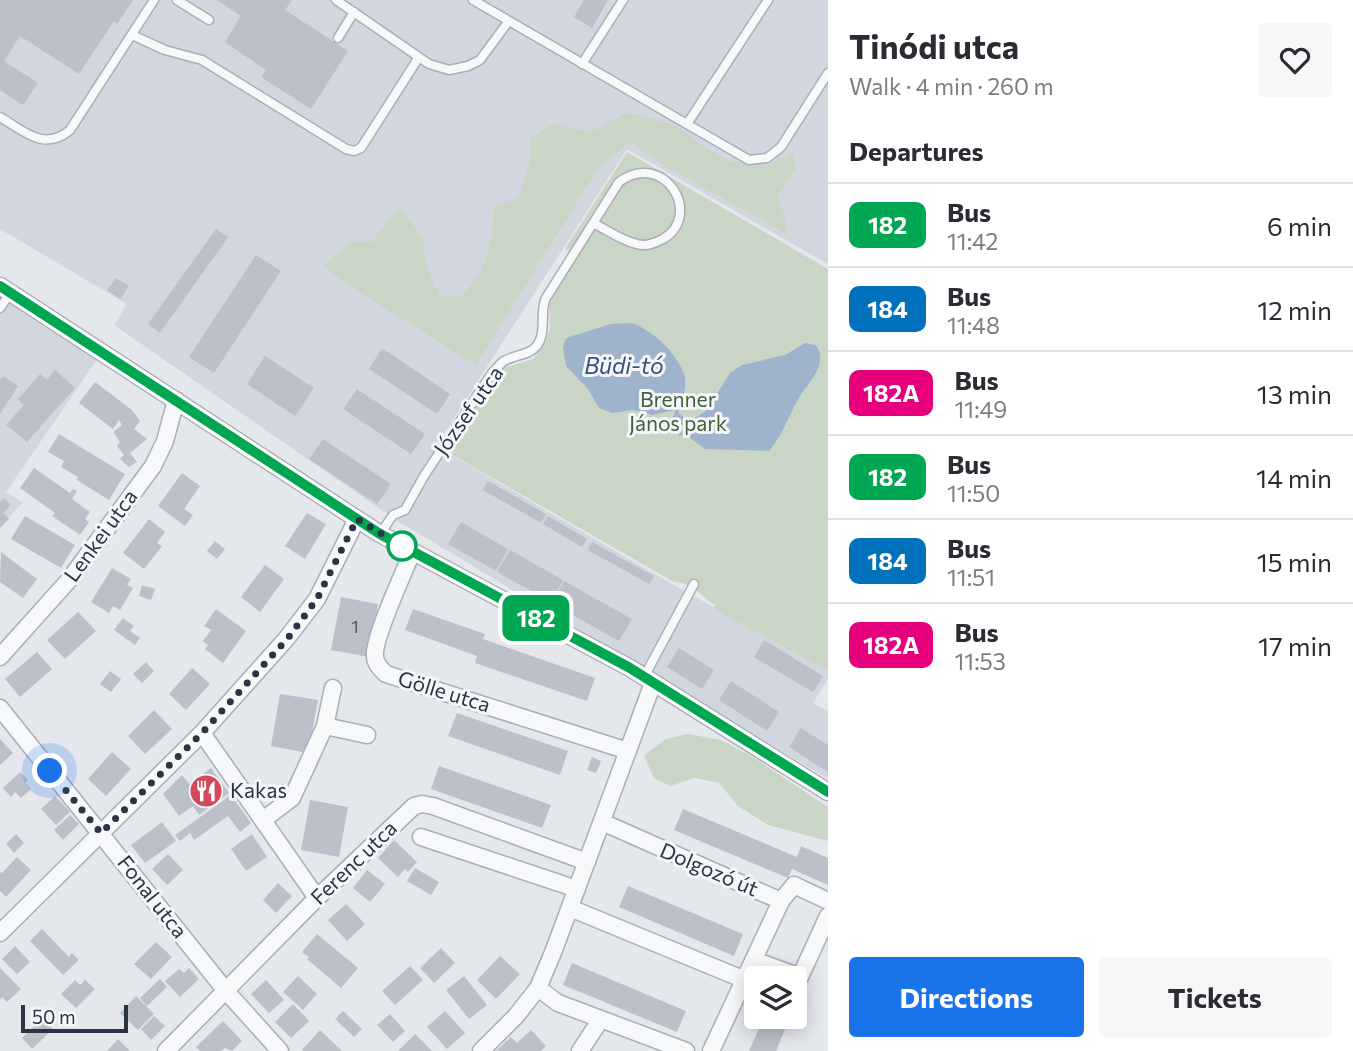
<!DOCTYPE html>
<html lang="en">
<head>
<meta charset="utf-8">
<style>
  body { margin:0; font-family:Commissioner,sans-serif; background:#f7f7f7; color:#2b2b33; height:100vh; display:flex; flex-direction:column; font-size:26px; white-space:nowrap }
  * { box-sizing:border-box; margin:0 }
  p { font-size:23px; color:#7c7c81 }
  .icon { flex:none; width:38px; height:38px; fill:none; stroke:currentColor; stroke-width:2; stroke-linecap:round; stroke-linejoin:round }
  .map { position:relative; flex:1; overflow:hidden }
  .side { display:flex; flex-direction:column; background:#fff; width:525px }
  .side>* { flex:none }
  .badge { padding:0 14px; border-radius:10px; font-size:24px; line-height:46px }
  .tools { position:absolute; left:744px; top:966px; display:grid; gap:14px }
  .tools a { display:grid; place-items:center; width:63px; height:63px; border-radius:7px; background:#fff; box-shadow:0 4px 18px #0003; font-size:35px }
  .scale { position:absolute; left:21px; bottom:18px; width:107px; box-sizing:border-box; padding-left:7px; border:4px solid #2b3445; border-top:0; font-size:19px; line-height:24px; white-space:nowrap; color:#2b3445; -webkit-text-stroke:5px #f4f6f9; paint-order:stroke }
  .you { position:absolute; width:35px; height:35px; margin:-18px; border:5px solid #fff; border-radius:50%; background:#1a73e8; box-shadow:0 0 0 10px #1a73e833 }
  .map>.badge { position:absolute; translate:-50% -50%; box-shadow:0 0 0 4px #fff }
  h2 { padding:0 21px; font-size:26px; line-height:63px }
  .round { display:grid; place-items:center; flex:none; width:74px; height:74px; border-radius:7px; background:#f7f7f7 }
  .head { display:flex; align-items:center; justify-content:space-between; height:119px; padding:0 21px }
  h1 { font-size:33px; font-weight:700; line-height:52px }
  .button { display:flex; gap:14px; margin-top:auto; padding:14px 21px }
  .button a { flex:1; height:80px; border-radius:7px; background:#1a73e8; color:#fff; font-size:28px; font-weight:700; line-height:80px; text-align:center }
  .button a+a { background:#f7f7f7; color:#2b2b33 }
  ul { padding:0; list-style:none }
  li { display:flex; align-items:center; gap:21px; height:84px; padding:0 21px; border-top:2px solid #e1e1e2 }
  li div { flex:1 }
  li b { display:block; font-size:26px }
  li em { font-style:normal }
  li .badge { min-width:77px; font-weight:700; text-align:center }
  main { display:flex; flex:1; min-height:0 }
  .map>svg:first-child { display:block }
</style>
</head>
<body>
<main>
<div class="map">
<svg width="828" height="1051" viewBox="0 0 828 1051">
  <rect width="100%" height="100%" fill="#e4e7ec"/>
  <path fill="#d2d6de" d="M0,0H828V264L627,149L436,446L663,579L828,671V679L813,703L828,712V779L396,520L114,325L127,304L0,229Z
    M0,295L98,358L6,492L23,503L0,525Z"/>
  <path fill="#c9d6c5" d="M624,114L639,115L677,126L702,146L732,162L767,166L793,152L796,169L778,196L787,224L786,234L662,164L630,142L599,167L476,365L343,282L324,265L352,242H371L400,207L422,237L427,267L439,295L462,297L482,269L491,242L494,206L518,198L531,158L530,138L555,123L590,132Z
    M627,152L828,269V671L714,609L715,605C698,595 696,583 674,582L454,456L450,450L492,379L503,368L533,359L544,346L550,329L549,297L576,257L565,249Z
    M688,734L721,740L751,756L828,807V841L768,825L738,806L719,783L695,778L670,786L654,778L644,756L665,739Z"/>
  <path fill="#9fb4cc" d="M632,323C653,331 676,352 684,374C688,386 682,400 678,412L689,422L706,411L730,373L742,365L785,355L805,343L815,345C819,349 821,354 820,360C819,375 806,385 799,398C788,416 783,435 769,451L705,449L686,435L678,436L685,427L672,418L675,413L674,410L653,415L633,410L612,413L599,408L588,389L566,366L563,347L566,338L611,324Z"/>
  <path fill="#bbc0ca" d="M0,0H133L117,24L114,21L79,74L20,36L4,61L38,83L23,105L0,90Z
    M217,0H292L285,10L348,51L311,109L261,77L266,70L225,42L241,16Z
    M584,0H608L592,28L574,17Z
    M216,229L228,237L160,333L148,324Z
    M256,255L281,271L214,373L189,357Z
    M116,278L129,286L120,299L107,290Z
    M382,348L450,394L437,414L369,369Z
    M265,356L314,388L295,416L247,384Z
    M55,370L75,388L27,442L6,425L24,405L18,399L40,374L47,380Z
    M3,376L18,386L0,414V380Z
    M95,382L132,410L140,421L134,429L147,439L130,453L137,462L129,467L120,459L124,455L117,446L120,442L113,432L122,425L119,420L113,429L79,403Z
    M357,389L425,434L411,454L343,409Z
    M59,434L125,474L109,500L77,480L78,477L61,467L64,461L48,452Z
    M323,439L391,484L377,504L309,459Z
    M34,468L70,493L73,489L77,491L72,499L90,512L85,519L89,522L80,535L52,516L55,513L20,488Z
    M182,473L200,486L184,509L193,515L185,526L158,506Z
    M488,481L546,514L541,523L483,490Z
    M4,498L11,505L3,513L9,519L0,528V502Z
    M307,513L326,524L305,559L285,546Z
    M25,516L75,545L61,568L11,539Z
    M548,516L587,539L582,547L543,524Z
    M149,519L165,532L157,543L162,546L144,569L123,553Z
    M461,522L508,549L496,571L448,544Z
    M215,541L225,549L217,559L207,551Z
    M592,542L654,576L649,584L588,550Z
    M510,550L563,580L551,602L497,572Z
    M1,552L37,579L23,598L0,582Z
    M265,565L284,579L260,612L241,597Z
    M112,568L131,579L127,585L133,588L120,610L113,606L109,613L91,602Z
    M564,581L632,619L619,641L551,603Z
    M142,585L155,589L151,600L139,596Z
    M341,597L378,604L369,657L331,650Z
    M216,609L246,631L223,663L205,649L208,645L203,641L211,630L204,626Z
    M413,609L485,634L483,639L595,678L587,701L475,663L477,656L405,630Z
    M78,612L96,631L65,659L47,640Z
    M123,618L134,626L130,631L140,638L135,645L114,630Z
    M764,640L823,676L813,692L754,657Z
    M679,648L714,670L702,689L667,667Z
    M37,652L52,669L20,697L5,679Z
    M146,662L154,671L142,683L133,674Z
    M192,668L210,684L186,710L169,694Z
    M110,671L121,679L111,692L100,684Z
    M731,681L779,712L767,731L719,700Z
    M280,694L318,700L308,753L271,746Z
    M154,710L172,729L145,754L128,736Z
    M457,713L568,751L560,775L448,736Z
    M801,728L828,745V772L789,747Z
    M0,739L13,753L0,765Z
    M112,752L131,769L106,796L88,779Z
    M592,757L601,761L596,773L587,770Z
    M439,766L551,805L542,828L431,789Z
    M211,768L229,793L199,815L193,806L179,816L163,794L182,775L189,784Z
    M20,772L28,780L25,783L31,789L21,798L15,792L11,797L3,788Z
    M231,795L251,823L240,832L228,816L194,840L190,833L180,841L175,835Z
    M55,796L70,812L56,825L41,809Z
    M310,800L348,807L339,857L301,850Z
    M683,809L797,857L801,846L828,858V885L792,869L788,878L674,830Z
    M70,815L79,824L63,840L54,830Z
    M162,822L176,841L145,863L131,845Z
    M16,834L24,843L14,853L6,844Z
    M252,834L267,857L246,871L231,849Z
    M394,840L417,862L408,872L405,869L398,877L378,858Z
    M168,854L183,870L167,885L152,869Z
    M17,857L31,870L6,897L0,891V872L2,873Z
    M415,868L439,882L431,895L407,881Z
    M367,870L385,884L370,902L353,888Z
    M278,883L292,896L276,913L263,900Z
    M628,886L743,934L734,956L619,907Z
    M346,904L365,924L347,941L328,920Z
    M42,929L69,957L72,953L79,960L63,975L30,941Z
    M317,934L358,968L341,988L307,959L309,957L302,952Z
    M156,942L172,957L151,979L134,964Z
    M15,946L30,962L17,974L2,959Z
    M441,948L455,963L434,983L420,968Z
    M500,956L520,974L496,999L477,980Z
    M572,963L686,1011L677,1032L563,985Z
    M410,966L423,980L395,1005L382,991Z
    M0,968L21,989L7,1002L2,997L0,1000Z
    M189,968L199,979L180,997L165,981L179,969L184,973Z
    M298,976L317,994L303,1010L283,992Z
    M464,976L487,1005L469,1019L446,990Z
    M160,979L167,987L147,1006L140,998Z
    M75,980L80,985L85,980L95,989L76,1008L61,994Z
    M266,980L284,1000L269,1013L251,994Z
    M136,996L154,1014L138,1030L120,1013Z
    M293,1004L309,1021L291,1038L275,1022Z
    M343,1011L362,1029L354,1037L335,1019Z
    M445,1011L465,1033L447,1049L427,1027Z
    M390,1014L405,1031L393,1042L377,1025Z
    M154,1016L165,1026L151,1040L141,1029Z
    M764,1017H790L776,1051H749Z
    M43,1018L53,1029L32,1049L22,1038Z
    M223,1021L242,1041L232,1051L225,1048L221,1051H200L196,1047Z
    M320,1030L342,1051H303L302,1050Z
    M531,1030L546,1046L541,1051H496L511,1037L517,1043Z
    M415,1034L432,1051H398Z
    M118,1039L130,1051H107Z"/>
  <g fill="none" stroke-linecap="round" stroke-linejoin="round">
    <defs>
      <path id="lane" d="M177,0L209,20
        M336,0L429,64L449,70L468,66L480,60L508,22
        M473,0L749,160L767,158L781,147L828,73
        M132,35L165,50L202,60L346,149L354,151L361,148L419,57
        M338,38L354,12
        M582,64L623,0
        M0,117C24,131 44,152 70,130L154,0
        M687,124L768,0
        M0,308L11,292
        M380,534L393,515L405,510L424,476L492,373C496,369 500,364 504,361C518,353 536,356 541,337C545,324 540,310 546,298L619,182C664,149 704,215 663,239C655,243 646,247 637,244C622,241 607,230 593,223
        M644,677L694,584"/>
      <path id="street" d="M0,286L380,534L630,668L828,792
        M412,552C404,573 373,638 375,656C375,664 381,669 386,674L628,751
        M0,657L69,580L153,466L165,441L176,400
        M0,708L226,991L280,1051
        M325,726L367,735
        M202,733L317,898
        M263,820L292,798L325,726L333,688
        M602,822L781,901L711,1051
        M421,837L577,889
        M781,901L794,885L828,901
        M570,908L745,980
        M0,933L202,733L287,638L317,599L357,519
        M754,960L800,977L828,916
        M538,988L558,1003L686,1051
        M166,1051L317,898L414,806L422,804L433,806L587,862
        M481,1051L516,1016L538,988L554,950L653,683
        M580,1051L601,1019"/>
    </defs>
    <use href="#lane" stroke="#a9aeb7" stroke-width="11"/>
    <use href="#street" stroke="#a9aeb7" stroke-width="19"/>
    <use href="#lane" stroke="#f7f8fa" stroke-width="8"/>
    <use href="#street" stroke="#f7f8fa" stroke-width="16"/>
  </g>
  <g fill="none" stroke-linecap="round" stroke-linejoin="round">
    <defs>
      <path id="line" d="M0,286L380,534L630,668L828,792"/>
    </defs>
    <use href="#line" stroke="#fff" stroke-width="16"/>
    <use href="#line" stroke="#00a651" stroke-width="10"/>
    <path stroke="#2b3445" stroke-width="7" stroke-dasharray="0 12.6" d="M50,771L101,833L202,733L288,638L317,599L357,519L402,546"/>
  </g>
  <defs>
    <symbol id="restaurant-disc" viewBox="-11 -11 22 22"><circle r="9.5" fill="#d1495b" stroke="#f4f6f9"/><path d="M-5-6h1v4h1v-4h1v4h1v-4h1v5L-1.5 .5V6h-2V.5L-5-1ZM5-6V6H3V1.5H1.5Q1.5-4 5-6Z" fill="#fff"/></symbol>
  </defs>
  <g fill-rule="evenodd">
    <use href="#restaurant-disc" x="187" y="772" width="38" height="38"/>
  </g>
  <circle fill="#fff" stroke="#00a651" stroke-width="3.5" cx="402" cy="546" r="14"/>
  <g text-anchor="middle" stroke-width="6" stroke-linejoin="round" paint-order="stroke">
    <g font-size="18" fill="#4f5766">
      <text x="355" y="633">1</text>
    </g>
    <g font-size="21" fill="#3f6138" stroke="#f4f6f9">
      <text x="678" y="407">Brenner<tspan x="678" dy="24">János park</tspan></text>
    </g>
    <g font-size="21" fill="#2b3445" stroke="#f4f6f9">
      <text transform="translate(469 411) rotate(-55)" y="7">József utca</text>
      <text transform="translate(101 536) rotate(-54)" y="7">Lenkei utca</text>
      <text transform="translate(444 692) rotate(17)" y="7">Gölle utca</text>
      <text transform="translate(354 863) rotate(-44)" y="7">Ferenc utca</text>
      <text transform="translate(709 870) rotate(23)" y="7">Dolgozó út</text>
      <text transform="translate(152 897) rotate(52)" y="7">Fonal utca</text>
    </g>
    <g font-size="21" fill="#2b3445" stroke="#f4f6f9" text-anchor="start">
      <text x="230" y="798">Kakas</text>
    </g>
    <g font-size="23" font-style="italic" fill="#34527a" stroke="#f4f6f9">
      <text x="624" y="374">Büdi-tó</text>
    </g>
  </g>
</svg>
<div class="tools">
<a><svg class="icon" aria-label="layers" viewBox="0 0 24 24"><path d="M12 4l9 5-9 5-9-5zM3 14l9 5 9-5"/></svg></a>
</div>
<div class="scale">50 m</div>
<div class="you" style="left:50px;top:771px"></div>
<b class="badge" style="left:536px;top:618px;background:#00a651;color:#fff">182</b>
</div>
<section class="side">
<div class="head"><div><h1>Tinódi utca</h1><p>Walk · 4 min · 260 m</p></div><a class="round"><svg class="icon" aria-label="heart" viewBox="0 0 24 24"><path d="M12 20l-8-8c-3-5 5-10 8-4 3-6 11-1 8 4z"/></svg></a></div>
<h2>Departures</h2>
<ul>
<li><span class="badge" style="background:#00a651;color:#fff">182</span><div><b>Bus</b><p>11:42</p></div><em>6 min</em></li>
<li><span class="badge" style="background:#0072bc;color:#fff">184</span><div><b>Bus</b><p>11:48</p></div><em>12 min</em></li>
<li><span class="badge" style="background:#e6007e;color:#fff">182A</span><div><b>Bus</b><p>11:49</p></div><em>13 min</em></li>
<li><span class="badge" style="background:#00a651;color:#fff">182</span><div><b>Bus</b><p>11:50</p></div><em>14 min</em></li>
<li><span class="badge" style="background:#0072bc;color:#fff">184</span><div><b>Bus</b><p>11:51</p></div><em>15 min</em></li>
<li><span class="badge" style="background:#e6007e;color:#fff">182A</span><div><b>Bus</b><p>11:53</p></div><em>17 min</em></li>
</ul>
<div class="button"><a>Directions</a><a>Tickets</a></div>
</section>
</main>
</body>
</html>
